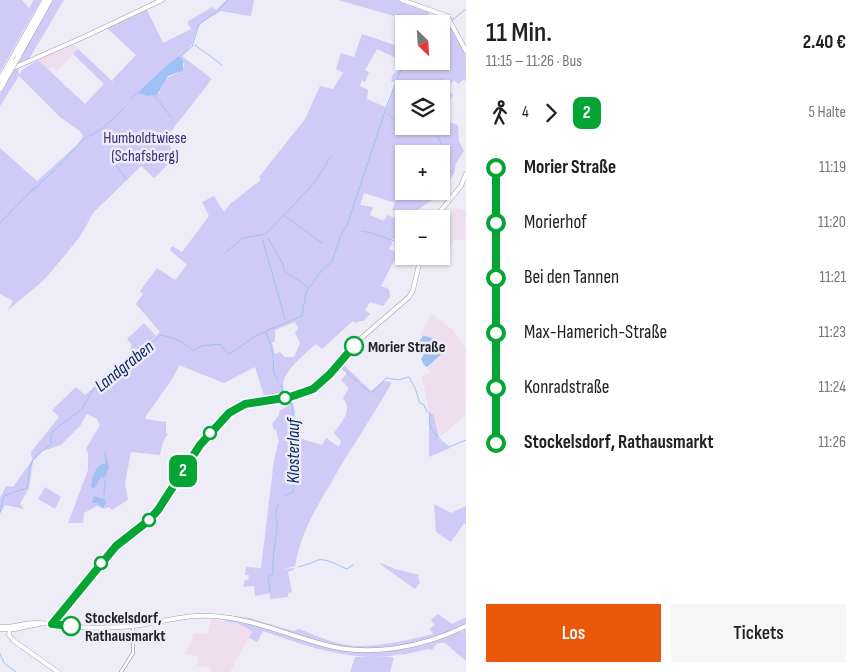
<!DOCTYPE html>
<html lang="de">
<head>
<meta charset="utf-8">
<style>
  body { margin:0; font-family:"Sofia Sans Condensed",sans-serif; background:#f6f6f6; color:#202124; height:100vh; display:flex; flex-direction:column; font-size:19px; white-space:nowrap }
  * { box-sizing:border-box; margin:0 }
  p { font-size:16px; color:#757577 }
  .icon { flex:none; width:28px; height:28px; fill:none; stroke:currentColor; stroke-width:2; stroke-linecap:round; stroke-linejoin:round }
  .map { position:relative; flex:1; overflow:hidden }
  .panel { display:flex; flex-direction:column; background:#fff; width:400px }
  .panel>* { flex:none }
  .badge { padding:0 10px; border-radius:8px; font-size:18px; line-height:32px }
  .needle { width:32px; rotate:155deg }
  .fabs { position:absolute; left:395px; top:15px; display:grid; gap:10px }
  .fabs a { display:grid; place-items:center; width:55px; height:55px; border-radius:0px; background:#fff; box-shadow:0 1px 4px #0004; font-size:25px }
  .map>.badge { position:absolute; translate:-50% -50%; box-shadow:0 0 0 2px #fff }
  .legs { display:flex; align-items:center; gap:8px; height:55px; padding:0 20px; font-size:16px }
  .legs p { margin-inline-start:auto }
  .overview { display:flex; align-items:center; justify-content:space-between; height:85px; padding:0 20px }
  h1 { font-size:28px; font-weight:600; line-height:38px }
  .primary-button { display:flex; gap:10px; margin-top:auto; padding:10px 20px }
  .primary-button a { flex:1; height:58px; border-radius:0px; background:#ea580c; color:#fff; font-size:20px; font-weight:600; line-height:58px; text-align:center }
  .primary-button a+a { background:#f6f6f6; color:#202124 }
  ul { padding:0 20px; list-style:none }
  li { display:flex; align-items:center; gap:18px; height:55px; font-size:19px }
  li i { display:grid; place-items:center; width:8px; height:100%; margin:0 6px; background:currentColor }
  li i::after { content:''; width:12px; height:12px; margin:-6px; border:4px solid; border-radius:50%; background:#fff }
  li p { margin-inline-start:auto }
  li:first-child i { background:linear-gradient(#0000 50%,currentColor 0) }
  li:last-child i { background:linear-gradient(currentColor 50%,#0000 0) }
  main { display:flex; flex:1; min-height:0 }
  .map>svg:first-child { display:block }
</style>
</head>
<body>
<main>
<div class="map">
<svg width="466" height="672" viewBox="0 0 466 672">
  <rect width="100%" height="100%" fill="#edecf7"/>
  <path fill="#eedef0" d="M73,44L78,49L57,71L52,67L49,70L38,60Z
    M455,208L466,210V241L454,239L446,253L441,251V229Z
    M432,314L453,330L466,348V415L438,439L440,434L434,420V415L429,412L422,376L430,373L427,367L438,358L445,346L427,336L421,335Z
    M211,619L237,623L252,631L230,672H211L210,667L197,666L198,656L185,654L194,633L208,634Z"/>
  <path fill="#cfcbf6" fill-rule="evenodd" d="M0,0H22L29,8L34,0H41L0,72Z
    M53,0H64L29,59L18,63Z
    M226,0H254L251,16L220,11C214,16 205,19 200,25C191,35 198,43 182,56L212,79L165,139L177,156L154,178L141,166L93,213L81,235L66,254L43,281L8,310L13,301L0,294V148L37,181L78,144L83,136L81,132L60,117L19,76L0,106V94L14,70L18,68L19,75L22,70L38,60L85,104L104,84L73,54L78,49L114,83L112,80L136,55L107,28L147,10L163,43L191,29L187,22L212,7L216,10ZM179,56L184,64L183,71C166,79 166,75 159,94L137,93L167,65Z
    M338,0H397L429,12L428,16L433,24H422Z
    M449,21L466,56V82L464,79L458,84L454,80L451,83L447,79L443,84L453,96L448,101L443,97L441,100V89H404V126H441V119L458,125L459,141L464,151L456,163L454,174L441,190V154H404V191H434L439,196L424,205L411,216L410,219H404V240L400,237L391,240L392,244L389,249L398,253L381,286L389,289L390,297L383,306L370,302L365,310L370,314L363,321H360L356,323L353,321L322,349L316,344C307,352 283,371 283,385C283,388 285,393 286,397L265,399L255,367L224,383L179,365L173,378L146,416V419L166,422V433L168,434L163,442L160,455L131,452L125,483L128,500L112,510L109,507L104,509L97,506L84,513L83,523H68L88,470V453L86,449L100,425L97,419L87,414L80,426L61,445L43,451L33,461L29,488L20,504L24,509L5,505L0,514V498L6,486L13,487L32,460L31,452L59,417L52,410L76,387L85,395L135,353L130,348L132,345L127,339L144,323L156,336L160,332L136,304L143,294L140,291L157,268L175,280L187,265L170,250L172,246L182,252L209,216L202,202L214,196L224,212L230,204L261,180L259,177L305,119L320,86L333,89L343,73L336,69L341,53L354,57L362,34L404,48V61H441V25ZM377,49L404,62L397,72L393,74L391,81L396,83L387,108L367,99L368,90L360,86L362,80L365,82L369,72L365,70ZM364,193L395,203L392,210L397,212L395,218L387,215L384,221L370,215L373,207L360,205ZM295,322L298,328L295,333L300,343L294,357H285L280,352L275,354L272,343L275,341V330Z
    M342,363L371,391L383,381L392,382C372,418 348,452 328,488C313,513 300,537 295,566L284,569L294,568V570L288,572L292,592L288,593V597L270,599V593L255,596L254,586L243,587L245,580H248L249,575H245L246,567L261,568L274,460L278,444L279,443L276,429L274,430L272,424L279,415V411L290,405L289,399L291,398L295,412L292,436L322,445L326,438L339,447L341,441L334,433C342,421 353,411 343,398L348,390V387L341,380L347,373L339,366Z
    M429,412L434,415C434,424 440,431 438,439L450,448L429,457Z
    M45,487L61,497L55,509L38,499Z
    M434,504L451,513L466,506V524L464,523L451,542L436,532Z
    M381,563L395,569L419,575L418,577L420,583L415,589L380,564Z
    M438,614L452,624L466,617V623L458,628L460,632L466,629V661L445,643H437L432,650L428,649L401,655V654C357,664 305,646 263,631L257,642L249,638L252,631L237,623L225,621L226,615L250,618L293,631L299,629C313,634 327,641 342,644C369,650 408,640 434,634L429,629L435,625L431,620Z
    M355,657H390L394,658L390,672H350Z"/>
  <path fill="#a0c1f4" d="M179,56L183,61V71L168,76L157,95L148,96L137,93L167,65Z
    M423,336C431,336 438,342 445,346L446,350L427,367L424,365L421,359L428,348L423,344L418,346L417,344Z
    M104,452H105L109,467C105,475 101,494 106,503L103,508L97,503H92L94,496L102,499L104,498L106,477H101L94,489L91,486C93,476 95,465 106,463Z"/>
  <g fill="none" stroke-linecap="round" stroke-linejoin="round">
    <path stroke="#a0c1f4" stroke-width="1" d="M452,20L466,9
      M441,25L449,21
      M195,45L222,65
      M181,56L192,47L199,24L217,12L228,0
      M155,96L171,117
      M132,98L137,93
      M387,113L411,135
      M434,126L443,149
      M416,132L434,131
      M109,156L127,180
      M447,166L452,172
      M31,191L38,187L40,183L53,172L84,139L103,128L125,107
      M285,216L322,243
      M0,223L36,186
      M361,231L372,233L394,241
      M268,238L283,264L284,271C292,278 302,280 309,289
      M263,241L285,319
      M225,253L243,238L266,234L315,182L331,156
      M266,331L302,316L306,292L323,269L332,262L341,234L347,225L387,105L402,67L407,61
      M339,366L358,382
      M360,384L370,392H373L386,378L398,380L409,377C413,384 418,393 419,402L424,405L427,412
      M281,385L284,396
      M429,412L430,415C426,428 440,440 449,447L466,440
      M15,492L27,488C29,481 28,474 30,468C32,456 43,451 51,444V436L53,431L82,409L94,388L137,353L142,350L151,349L152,344L160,335C171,336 186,343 193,351L201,346L220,344L228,354C242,349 250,335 266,332C269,340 272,348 273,356C275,367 270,369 278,380
      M284,496L293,492L295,467L290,440L293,414L292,404L290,400
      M0,512L4,496L12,493
      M298,567C306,565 312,563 318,560C327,558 339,566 347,569L353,565
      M270,592L268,576L273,574C272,558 275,544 277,529C278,520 273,513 278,505
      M0,654L4,663L16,672"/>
    <defs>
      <path id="minor" d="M121,672L133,653V626"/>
      <path id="major" d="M402,0L447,16L466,51
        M11,69L86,36L162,0
        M434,219L461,186L466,174
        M52,624L116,546L148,521L158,510L200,445L229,413L245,404L290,397L313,389L330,374L359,340L409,297L413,290L421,256
        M0,627C12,628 22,623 34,623C47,622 62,626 75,627C94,628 114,628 132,626C158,623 185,614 212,616C250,618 285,634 322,644C369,658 423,647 466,626
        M10,627L9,635L14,641L58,672
        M0,629H15L39,624"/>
      <path id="highway" d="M18,57L50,0
        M11,61L45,0
        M0,89L5,80"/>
    </defs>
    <use href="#minor" stroke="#9e9ea8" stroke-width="4"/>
    <use href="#major" stroke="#9e9ea8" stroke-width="5"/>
    <use href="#highway" stroke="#9e9ea8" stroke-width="6"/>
    <use href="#minor" stroke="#fff" stroke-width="2.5"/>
    <use href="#major" stroke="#fff" stroke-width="4"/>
    <use href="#highway" stroke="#fff" stroke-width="5"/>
    <defs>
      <path id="highway-bridge" d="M0,80L11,61
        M5,80L18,57"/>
    </defs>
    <use href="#highway-bridge" stroke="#9e9ea8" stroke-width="6" stroke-linecap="butt"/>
    <use href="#highway-bridge" stroke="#fff" stroke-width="5"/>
  </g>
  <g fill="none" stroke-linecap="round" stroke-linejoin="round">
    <defs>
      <path id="line-1" d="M71,626L52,624L116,546L148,521L158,510L200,445L229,413L245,404L290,397L313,389L330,374L354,346"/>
    </defs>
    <use href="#line-1" stroke="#fff" stroke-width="11"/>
    <use href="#line-1" stroke="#04a535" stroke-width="8"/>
  </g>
  <g fill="#fff" stroke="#04a535" stroke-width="2.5">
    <circle cx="354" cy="346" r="9"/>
    <circle cx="285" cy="398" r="6"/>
    <circle cx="210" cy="433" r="6"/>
    <circle cx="149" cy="520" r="6"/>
    <circle cx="101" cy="563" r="6"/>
    <circle cx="71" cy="626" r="9"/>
  </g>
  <g text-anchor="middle" stroke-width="5" stroke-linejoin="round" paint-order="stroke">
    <g font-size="16" fill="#3d2a7b" stroke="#edecf7">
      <text x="145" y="143">Humboldtwiese<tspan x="145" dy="18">(Schafsberg)</tspan></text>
    </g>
    <g font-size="16" font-weight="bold" fill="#242428" stroke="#edecf7" text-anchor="start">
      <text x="368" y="352">Morier Straße</text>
      <text x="85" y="623">Stockelsdorf,<tspan x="85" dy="18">Rathausmarkt</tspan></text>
    </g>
    <g font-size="18" font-style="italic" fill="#072a61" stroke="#edecf7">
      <text transform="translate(124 366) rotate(-39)" y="6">Landgraben</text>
      <text transform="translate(293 451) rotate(-90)" y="6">Klosterlauf</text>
    </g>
  </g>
</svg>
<div class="fabs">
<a><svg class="needle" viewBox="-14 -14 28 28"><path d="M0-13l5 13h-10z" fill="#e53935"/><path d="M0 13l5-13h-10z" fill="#757577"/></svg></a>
<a><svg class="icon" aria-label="layers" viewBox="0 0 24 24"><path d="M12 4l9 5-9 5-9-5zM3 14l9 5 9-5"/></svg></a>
<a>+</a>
<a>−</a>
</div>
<b class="badge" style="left:183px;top:471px;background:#04a535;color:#fff">2</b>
</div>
<section class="panel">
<div class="overview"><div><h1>11 Min.</h1><p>11:15 – 11:26 · Bus</p></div><b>2.40 €</b></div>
<div class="legs"><svg class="icon" aria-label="walk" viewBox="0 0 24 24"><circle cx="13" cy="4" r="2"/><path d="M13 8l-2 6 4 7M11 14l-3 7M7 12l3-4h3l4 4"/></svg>4<svg class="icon" aria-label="forward" viewBox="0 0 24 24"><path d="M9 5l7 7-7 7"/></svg><b class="badge" style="background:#04a535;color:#fff">2</b><p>5 Halte</p></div>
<ul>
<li><i style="color:#04a535"></i><b>Morier Straße</b><p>11:19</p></li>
<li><i style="color:#04a535"></i><span>Morierhof</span><p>11:20</p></li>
<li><i style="color:#04a535"></i><span>Bei den Tannen</span><p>11:21</p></li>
<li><i style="color:#04a535"></i><span>Max-Hamerich-Straße</span><p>11:23</p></li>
<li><i style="color:#04a535"></i><span>Konradstraße</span><p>11:24</p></li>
<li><i style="color:#04a535"></i><b>Stockelsdorf, Rathausmarkt</b><p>11:26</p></li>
</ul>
<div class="primary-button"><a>Los</a><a>Tickets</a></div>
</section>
</main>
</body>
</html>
